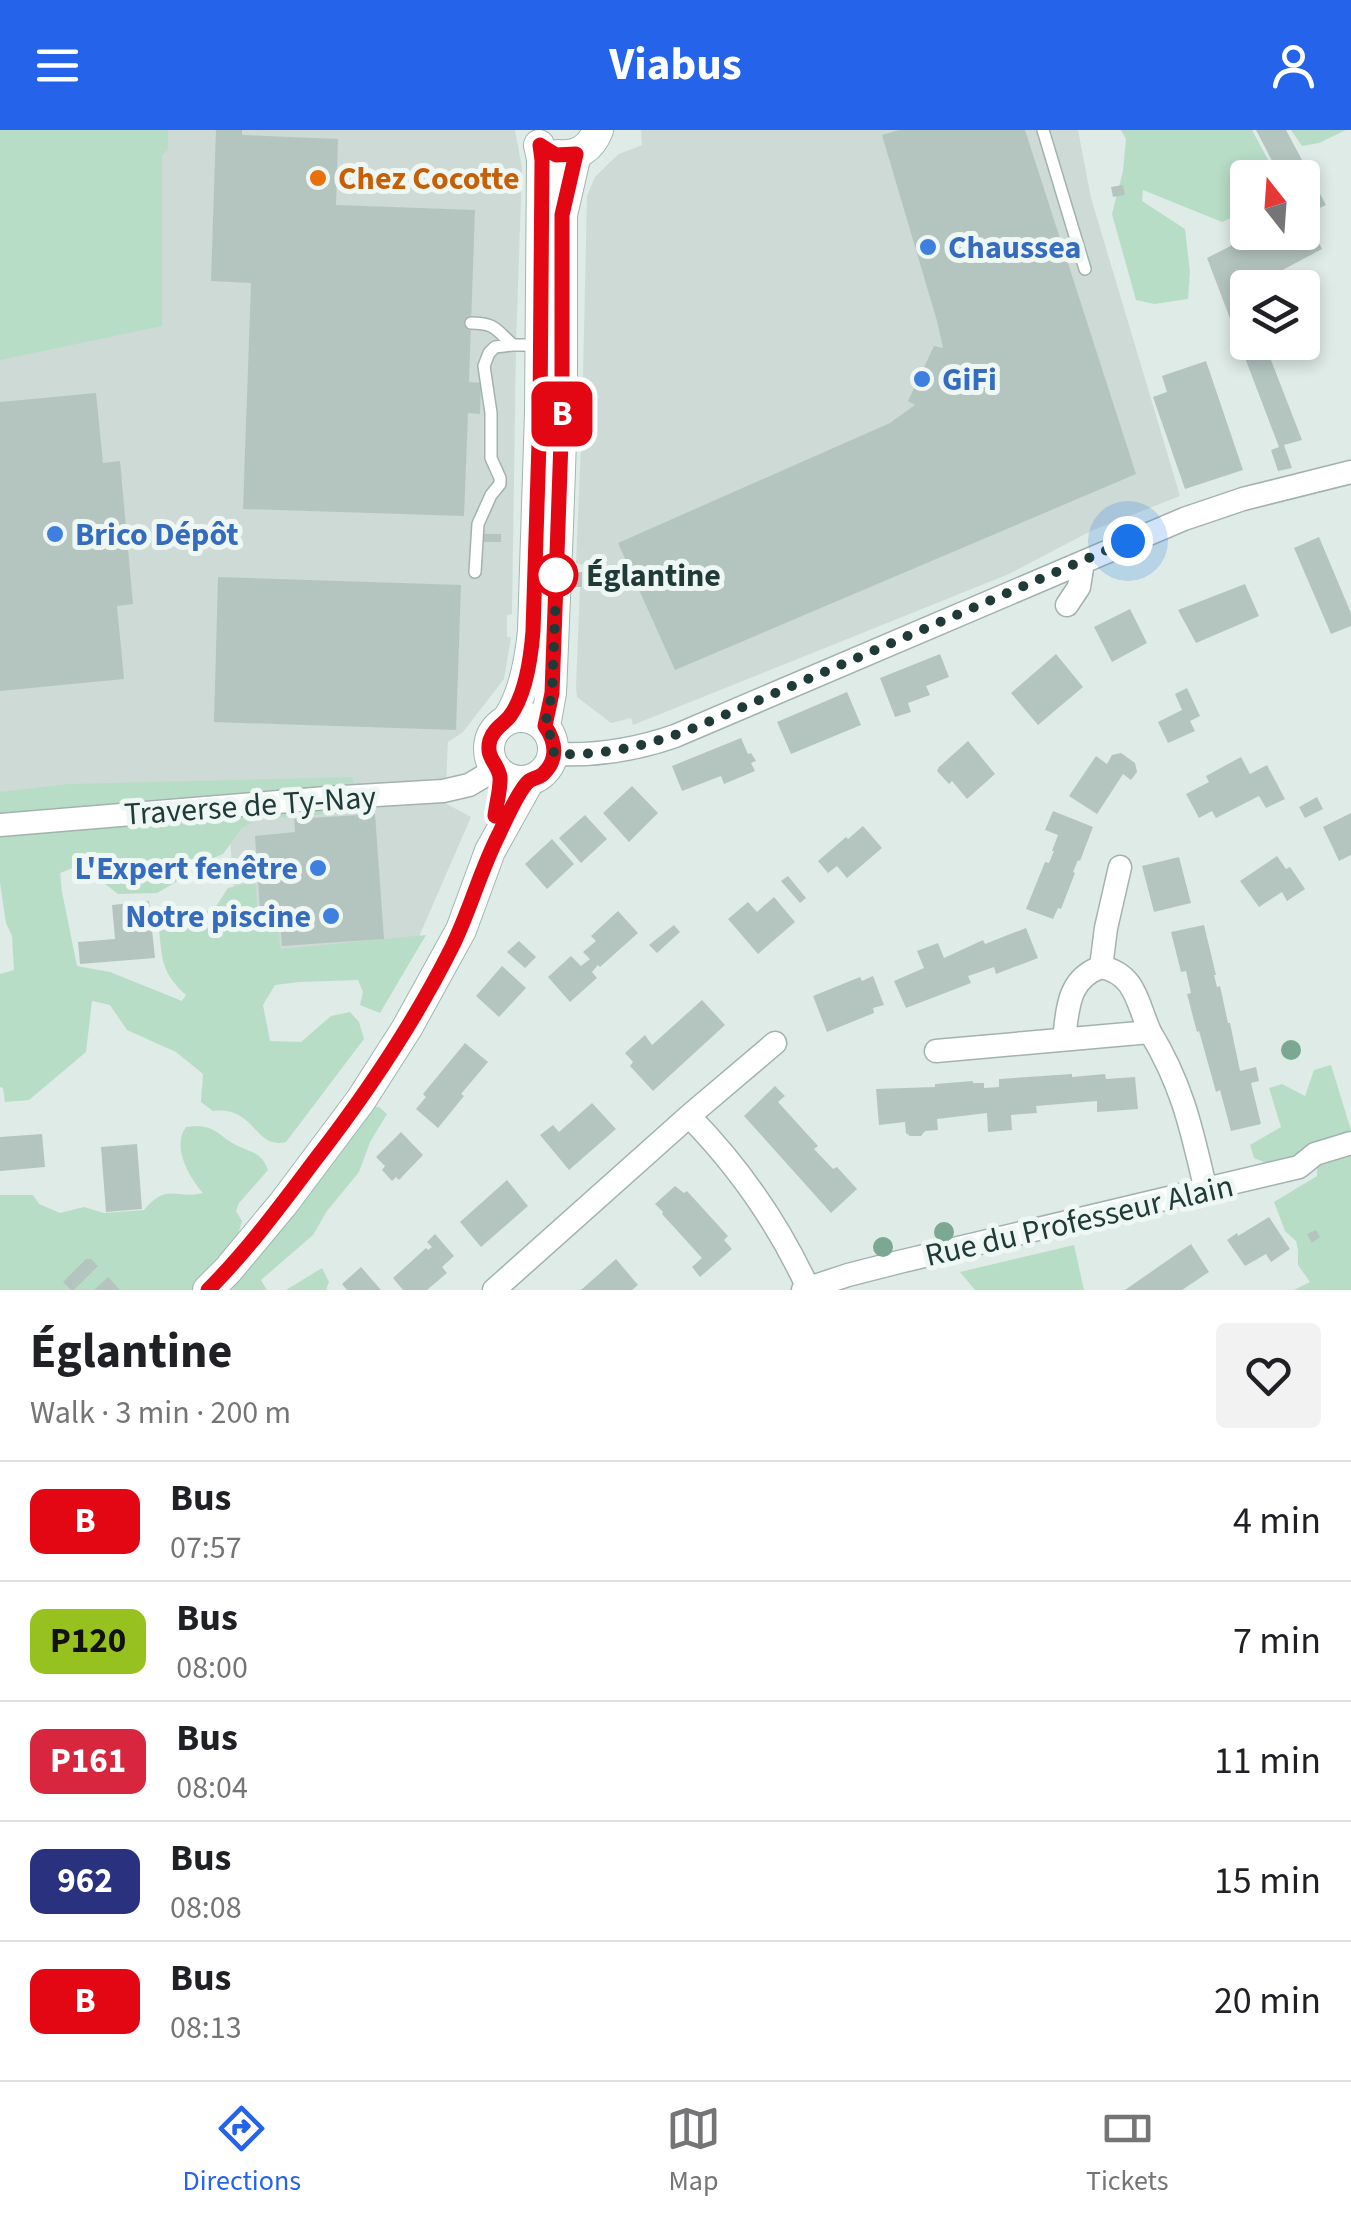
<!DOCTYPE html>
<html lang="en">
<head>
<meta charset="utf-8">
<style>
  body { margin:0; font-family:"Source Sans 3",sans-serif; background:#f2f2f2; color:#202124; height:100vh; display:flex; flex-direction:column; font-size:38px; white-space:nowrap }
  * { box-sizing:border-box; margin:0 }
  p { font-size:32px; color:#757577 }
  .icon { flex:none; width:55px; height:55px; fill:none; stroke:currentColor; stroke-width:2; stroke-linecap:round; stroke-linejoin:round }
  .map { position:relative; height:1160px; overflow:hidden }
  .details { display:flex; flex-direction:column; background:#fff; flex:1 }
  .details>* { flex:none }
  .badge { padding:0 20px; border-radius:15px; font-size:35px; line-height:65px }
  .needle { width:65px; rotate:343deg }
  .tools { position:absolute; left:1230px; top:30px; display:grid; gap:20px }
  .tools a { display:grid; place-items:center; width:90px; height:90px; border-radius:10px; background:#fff; box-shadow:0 5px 15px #0003; font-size:50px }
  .you { position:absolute; width:50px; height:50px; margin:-25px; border:8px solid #fff; border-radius:50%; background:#1a73e8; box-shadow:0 0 0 15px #1a73e833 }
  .map>.badge { position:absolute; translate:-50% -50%; box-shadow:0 0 0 5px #fff }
  .round { display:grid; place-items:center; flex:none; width:105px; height:105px; border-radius:10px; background:#f2f2f2 }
  .overview { display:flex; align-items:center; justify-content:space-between; height:170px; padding:0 30px }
  h1 { font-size:48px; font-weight:700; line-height:75px }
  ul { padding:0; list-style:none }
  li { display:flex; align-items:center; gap:30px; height:120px; padding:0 30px; border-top:2px solid #e0e0e0 }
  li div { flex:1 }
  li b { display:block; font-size:38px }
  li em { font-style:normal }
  li .badge { min-width:110px; font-weight:700; text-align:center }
  header { display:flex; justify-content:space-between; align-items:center; height:130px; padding:0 30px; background:#2563eb; color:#fff; font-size:45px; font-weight:700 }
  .menu { display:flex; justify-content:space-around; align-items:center; height:140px; border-top:2px solid #e0e0e0; background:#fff; font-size:28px; color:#757577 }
  .menu a { display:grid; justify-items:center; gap:5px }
  .menu .active { color:#2563eb }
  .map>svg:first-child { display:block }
</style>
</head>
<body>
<header><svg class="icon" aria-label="menu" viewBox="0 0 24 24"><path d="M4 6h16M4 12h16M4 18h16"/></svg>Viabus<svg class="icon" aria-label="person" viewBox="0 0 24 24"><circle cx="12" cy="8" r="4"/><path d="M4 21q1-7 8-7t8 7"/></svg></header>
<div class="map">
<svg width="1351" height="1160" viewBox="0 0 1351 1160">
  <rect width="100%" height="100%" fill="#dfebe7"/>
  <path fill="#cddad6" d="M0,0H515L522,38L516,215L512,484L507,485V507H511L504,549L463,602L448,612L446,653L0,687Z
    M641,0H1078L1091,68L1180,366L1091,401L1009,444L633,595L631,588L611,593L577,567L576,555L580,458L583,457L584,435L576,433L582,292L587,66L595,47L609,33L619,24L642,15Z
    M445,673L471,687L407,834L241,845L228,685Z"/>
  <path fill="#b7ddc6" d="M0,0H168V20L162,25V196L0,230Z
    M1121,0H1252L1277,47L1248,48L1247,81L1222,92L1143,60L1142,71L1185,99L1190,142L1188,169L1154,174L1136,170L1112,84L1123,41L1126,9Z
    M1291,0H1346L1319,13L1302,16Z
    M352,647L354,655L372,675V681L258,689L242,698L223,724L196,735L176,752L157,763L118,764L91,743L75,737L60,743L62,762L77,836L110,842L182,871L186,865C162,843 162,831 159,799L215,778L228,758L256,751L257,782L276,781L281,819L426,805L380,883L360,875L363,862L358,850L299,852L275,855L263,875L270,911L301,912L331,886L350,882L359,892L364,909L286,1012C254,1020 256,976 213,981L201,972L203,944L176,922L127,900L110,875L92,871L86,922L29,970L5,972L3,958L0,957V844L14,840L12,806L6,793L0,753V662L70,654Z
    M1331,935L1351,1000V1160H1294L1310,1152L1298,1135V1120L1296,1111L1285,1101L1274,1072L1317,1046L1318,1020L1269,1034L1254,1028L1250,1015L1281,997L1269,958L1282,954L1305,966L1314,940Z
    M370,976L379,977L387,984L370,1012L359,1042L327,1081L313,1105L261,1150L267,1160H0V1065H33L39,1074L60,1083L84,1077L104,1083L144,1080C168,1052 175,1070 203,1063C190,1048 171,1017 186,997C216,993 216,1005 238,1016C253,1023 262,1023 268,1040L239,1073L236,1081L242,1091L237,1108Z
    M1074,1115L1084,1160H975L960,1142Z
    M322,1138L329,1152L326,1160H286Z"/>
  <path fill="#b4c5c0" d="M216,0H242V5L338,9L336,75L475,80L469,252L481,253L480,284L468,283L464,386L243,379L251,153L211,151Z
    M899,0H1025L1136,344L675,540L618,413L890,293L915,275L908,271L934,216L943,218L937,191L882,5Z
    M1256,0H1286L1326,75L1305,85L1322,119L1275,144L1281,158H1248V212H1264L1302,310L1284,315L1292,338L1278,341L1271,320L1279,317L1207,128L1258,102H1302V48H1281Z
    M1123,55L1125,65L1113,67L1111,57Z
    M1206,231L1243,340L1185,359L1153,267L1167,262L1162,246Z
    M96,263L103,333L120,331L133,474L117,476L124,549L0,561V272Z
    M484,404H501V412H483Z
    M1319,407L1351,483V496L1331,504L1294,418Z
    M575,442H582V457H575Z
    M218,447L461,455L456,600L214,592Z
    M1245,454L1259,486L1196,513L1178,480Z
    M1130,479L1147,513L1112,532L1094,497Z
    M940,524L949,547L926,556L930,565L908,573L911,582L895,587L880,548Z
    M1056,524L1083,557L1038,595L1011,563Z
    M1187,558L1200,586L1190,591L1195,601L1168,613L1158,592L1182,580L1175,564Z
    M847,562L861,595L791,624L777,592Z
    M741,608L748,624L751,623L756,631L751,633L755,641L724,654L721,646L682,661L672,636Z
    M968,611L995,644L967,669L952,651L949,654L937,641L939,637Z
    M1121,623L1135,633L1137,642L1131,650L1123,644L1097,684L1069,666L1096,626L1107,634L1112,625Z
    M1241,627L1250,644L1267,635L1285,669L1266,678L1259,666L1216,688L1212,681L1199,688L1186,664L1209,652L1206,646Z
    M632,656L658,683L629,712L603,683Z
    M1317,667L1323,679L1305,688L1299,677Z
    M1053,681L1093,697L1080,731L1078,730L1073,742L1075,743L1061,779L1058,778L1053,789L1026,779L1045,732L1049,733L1054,721H1052L1058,705L1045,700Z
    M1351,683V725L1339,731L1323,697Z
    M375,684L384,809L282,816L279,778L260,780L255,706L295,702L294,689Z
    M585,685L607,709L581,733L559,708Z
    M863,696L882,718L847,748L837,736L828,743L818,731L846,707L848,709Z
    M552,709L574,734L547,759L525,734Z
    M1277,726L1286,739L1290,737L1305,759L1287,771L1282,762L1259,777L1240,751Z
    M1179,727L1191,773L1154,782L1142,736Z
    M788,746L806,768L800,773L781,751Z
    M774,767L795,792L758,824L728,789L748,772L757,782Z
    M149,771L155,828L80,834L78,812L115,809L112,775Z
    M618,781L638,803L600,837L598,835L592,842L597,848L570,872L548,847L571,826L581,836L590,829L583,822L596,811L591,806Z
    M674,795L680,802L657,823L649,815Z
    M1204,795L1216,845H1214L1217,857L1220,856L1228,893H1230L1240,941L1256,937L1259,951L1251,953L1261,994L1231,1001L1220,960L1216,962L1199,901L1197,902L1187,864L1191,863L1186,841L1181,842L1171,802Z
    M1026,798L1038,828L996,844L994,837L980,842L968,846L971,853L906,878L894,851L924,838L917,821L938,813L944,828L983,810L985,814Z
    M519,811L536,827L525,838L507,822Z
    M502,836L526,858L499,887L476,866Z
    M873,846L884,875L873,878L874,883L827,902L813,866L860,847L862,851Z
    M702,870L725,895L653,961L630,936L633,932L625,923L645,905L652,915Z
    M465,913L488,932L461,964L464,966L438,998L416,979L426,967L423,964Z
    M1072,944V947L1105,944L1106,949L1135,947L1138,979L1097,982V971L1036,976L1037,983L1011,985L1012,1000L988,1002L987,983L937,989L938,1000L925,1001L921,1006H910L906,1003L905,992L879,995L876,959L935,957V954L973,951V953H984V958L999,957V949Z
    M775,956L785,966L778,972L818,1016L814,1019L833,1039L837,1037L857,1059L831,1083L744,986Z
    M592,973L616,999L569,1040L540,1005L553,995L559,1002Z
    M401,1002L423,1025L399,1050L396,1047L392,1051L382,1040L385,1036L376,1027Z
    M42,1004L45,1037L0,1041V1007Z
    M137,1014L142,1079L106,1082L101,1017Z
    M507,1050L528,1076L481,1117L460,1092Z
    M675,1056L684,1063L687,1061L728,1106L724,1110L732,1119L700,1147L692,1137L702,1128L662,1084L663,1082L655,1074Z
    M1269,1087L1290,1119L1271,1132L1266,1124L1245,1136L1227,1110L1237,1103L1238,1106Z
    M1316,1100L1320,1107L1312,1113L1307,1104Z
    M435,1104L454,1126L442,1137L447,1143L427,1160H403L393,1148L426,1118L428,1120L432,1117L427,1112Z
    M1191,1114L1209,1142L1182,1160H1125Z
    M86,1129H91L98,1136L74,1160H71L63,1152Z
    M616,1129L638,1155L632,1160H581Z
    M361,1137L381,1160H347L342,1154Z
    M108,1147L120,1160H94Z"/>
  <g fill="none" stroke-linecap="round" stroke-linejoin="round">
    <defs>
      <path id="lane" d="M1043,0L1085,139
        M471,193C496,193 496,200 513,215H539
        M475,442L478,394L491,365L500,354V348L491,328V283L484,236L489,223L495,217L513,215"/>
      <path id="street" d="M1067,475L1079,457L1083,432
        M554,624C596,626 635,620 675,606L1184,389L1243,369L1351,342
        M0,695L326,668L443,661L469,655L496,639
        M1101,837C1136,844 1137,873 1150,902
        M1064,909C1068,877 1068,849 1101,837L1106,798L1120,737
        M936,921L1150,902C1183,956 1192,1001 1206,1061
        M689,986L775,913
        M494,1160L689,986C737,1035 779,1095 808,1158
        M803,1160L848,1145L899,1132L1299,1037L1315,1024L1351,1013"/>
      <path id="secondary" d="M558,25C578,27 591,18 598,0
        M489 619a32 32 0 1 1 64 0a32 32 0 1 1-64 0Z
        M507,590C524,565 530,531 533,501L540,282L542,29L539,15
        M545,596L551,563L558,396L562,282V85L576,24
        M208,1160L228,1140L283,1074L361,970L407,898L461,800L490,721L529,651"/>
    </defs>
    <use href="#lane" stroke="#a2b3af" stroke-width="14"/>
    <use href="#street" stroke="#a2b3af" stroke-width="25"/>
    <use href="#secondary" stroke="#9eb7b1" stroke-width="32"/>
    <use href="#lane" stroke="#fff" stroke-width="11"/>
    <use href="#street" stroke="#fff" stroke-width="22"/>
    <use href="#secondary" stroke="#fff" stroke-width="30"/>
  </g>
  <g fill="#7ba893">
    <circle cx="1291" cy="920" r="10"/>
    <circle cx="944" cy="1102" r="10"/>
    <circle cx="883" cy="1117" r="10"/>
  </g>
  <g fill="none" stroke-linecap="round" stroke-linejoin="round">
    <defs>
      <path id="line" d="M208,1160C248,1120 281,1075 315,1030C367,963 414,893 452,817C470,781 480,741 499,704C504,693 520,658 529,651C533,648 539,648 543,644C558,630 556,612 545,596L552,563L558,396L562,282V85L576,24L556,25L540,15L542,30L540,282L533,501C531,527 526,564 510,586C504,594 494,598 490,610C485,628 498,633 500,647C501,658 496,675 495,686"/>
    </defs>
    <use href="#line" stroke="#fff" stroke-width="22"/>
    <use href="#line" stroke="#e30613" stroke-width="15"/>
    <path stroke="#203b37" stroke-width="10" stroke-dasharray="0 18" d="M556,445L557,436L552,563L545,596L553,610L554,624C606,626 651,615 699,596L1128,411"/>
  </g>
  <circle fill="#e8710a" stroke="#eff7f4" stroke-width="4" cx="318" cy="48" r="10"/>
  <g fill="#3f7fe0" stroke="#eff7f4" stroke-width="4">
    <circle cx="928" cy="117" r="10"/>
    <circle cx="922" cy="249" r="10"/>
    <circle cx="55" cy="404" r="10"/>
    <circle cx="318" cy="738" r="10"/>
    <circle cx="331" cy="786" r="10"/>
  </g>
  <circle fill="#fff" stroke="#e30613" stroke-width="5" cx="556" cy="445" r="20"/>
  <g text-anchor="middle" stroke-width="10" stroke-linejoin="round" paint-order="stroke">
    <g font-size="32" font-weight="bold" fill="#c56008" stroke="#eff7f4" text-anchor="start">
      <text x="338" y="59">Chez Cocotte</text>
    </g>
    <g font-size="32" font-weight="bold" fill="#366cbe" stroke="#eff7f4" text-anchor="start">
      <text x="948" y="128">Chaussea</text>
      <text x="942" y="260">GiFi</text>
      <text x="75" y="415">Brico Dépôt</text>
      <text x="298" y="749" text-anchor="end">L'Expert fenêtre</text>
      <text x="311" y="797" text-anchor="end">Notre piscine</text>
    </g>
    <g font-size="32" font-weight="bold" fill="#203b37" stroke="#eff7f4" text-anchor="start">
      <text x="586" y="456">Églantine</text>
    </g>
    <g font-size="32" fill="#203b37" stroke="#eff7f4">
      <text transform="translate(250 675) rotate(-4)" y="11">Traverse de Ty-Nay</text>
      <text transform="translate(1079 1090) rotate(-13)" y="11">Rue du Professeur Alain</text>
    </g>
  </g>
</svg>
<div class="tools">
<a><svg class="needle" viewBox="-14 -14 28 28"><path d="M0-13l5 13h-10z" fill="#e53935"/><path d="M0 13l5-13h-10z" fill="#757577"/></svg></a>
<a><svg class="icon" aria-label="layers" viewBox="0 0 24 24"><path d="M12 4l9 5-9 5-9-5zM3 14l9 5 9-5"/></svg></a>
</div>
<div class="you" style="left:1128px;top:411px"></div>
<b class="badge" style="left:562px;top:284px;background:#e30613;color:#fff">B</b>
</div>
<section class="details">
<div class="overview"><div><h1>Églantine</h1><p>Walk · 3 min · 200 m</p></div><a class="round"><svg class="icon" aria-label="heart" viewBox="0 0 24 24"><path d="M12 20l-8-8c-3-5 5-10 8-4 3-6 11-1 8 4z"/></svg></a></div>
<ul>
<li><span class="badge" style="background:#e30613;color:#fff">B</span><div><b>Bus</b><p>07:57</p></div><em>4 min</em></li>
<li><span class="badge" style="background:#96c11f;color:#111">P120</span><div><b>Bus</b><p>08:00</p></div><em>7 min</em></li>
<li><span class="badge" style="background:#d7263d;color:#fff">P161</span><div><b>Bus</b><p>08:04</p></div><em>11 min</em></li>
<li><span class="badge" style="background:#2a317e;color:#fff">962</span><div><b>Bus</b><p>08:08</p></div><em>15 min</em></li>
<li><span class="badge" style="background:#e30613;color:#fff">B</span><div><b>Bus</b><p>08:13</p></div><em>20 min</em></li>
</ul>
</section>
<nav class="menu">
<a class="active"><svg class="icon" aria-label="directions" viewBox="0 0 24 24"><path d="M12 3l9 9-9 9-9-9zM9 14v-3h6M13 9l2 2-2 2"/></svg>Directions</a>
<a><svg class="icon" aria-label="map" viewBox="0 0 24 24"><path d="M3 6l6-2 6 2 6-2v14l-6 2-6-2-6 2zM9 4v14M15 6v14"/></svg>Map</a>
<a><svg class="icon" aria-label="tickets" viewBox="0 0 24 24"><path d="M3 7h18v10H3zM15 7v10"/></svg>Tickets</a>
</nav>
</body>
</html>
